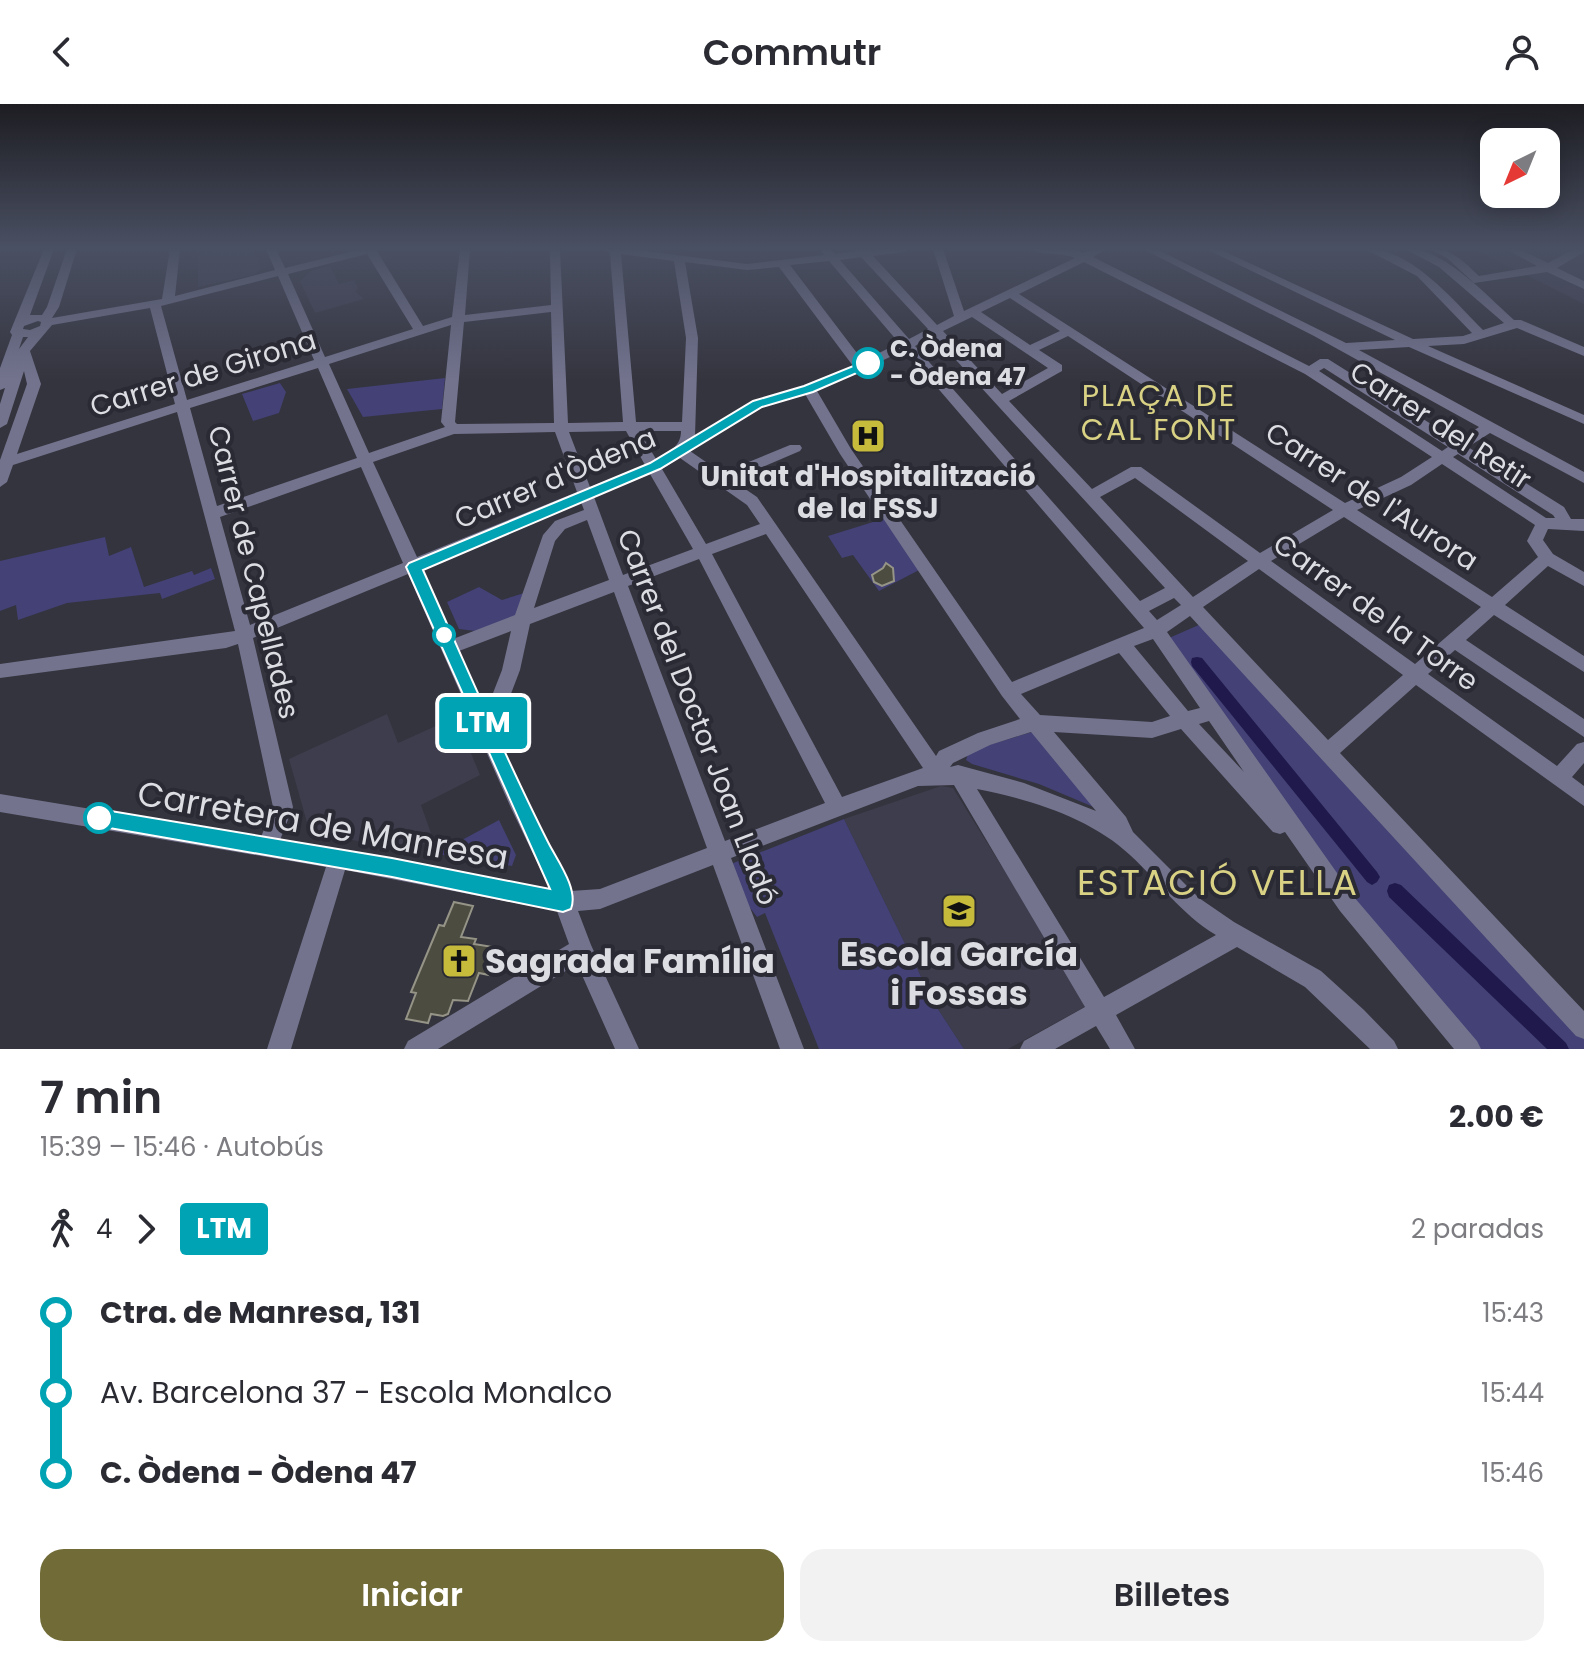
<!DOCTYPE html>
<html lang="es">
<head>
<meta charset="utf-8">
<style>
  body { margin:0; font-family:Poppins,sans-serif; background:#f2f2f3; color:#2b2b33; height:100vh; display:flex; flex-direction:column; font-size:30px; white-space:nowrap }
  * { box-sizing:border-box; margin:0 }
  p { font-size:26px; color:#7c7c81 }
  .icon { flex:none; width:44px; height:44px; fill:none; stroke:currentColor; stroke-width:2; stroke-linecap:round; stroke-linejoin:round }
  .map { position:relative; height:945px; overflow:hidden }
  .sheet { display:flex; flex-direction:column; background:#fff; flex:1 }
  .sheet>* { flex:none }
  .badge { padding:0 16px; border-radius:6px; font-size:28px; line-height:52px }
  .needle { width:52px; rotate:223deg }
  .controls { position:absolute; left:1480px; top:24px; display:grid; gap:16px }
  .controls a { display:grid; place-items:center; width:80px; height:80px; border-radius:16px; background:#fff; box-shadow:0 4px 20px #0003; font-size:40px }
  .map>.badge { position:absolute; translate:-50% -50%; box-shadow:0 0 0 4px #fff }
  .legs { display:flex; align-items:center; gap:12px; height:88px; padding:0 40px; font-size:26px }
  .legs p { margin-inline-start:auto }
  .summary { display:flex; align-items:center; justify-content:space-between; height:136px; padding:0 40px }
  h1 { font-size:44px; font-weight:600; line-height:60px }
  .button { display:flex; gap:16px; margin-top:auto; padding:16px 40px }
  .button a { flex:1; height:92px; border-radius:24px; background:#716c37; color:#fff; font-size:32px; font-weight:600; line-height:92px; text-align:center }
  .button a+a { background:#f2f2f3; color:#2b2b33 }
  ul { padding:0 40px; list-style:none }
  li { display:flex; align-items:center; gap:28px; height:80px; font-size:30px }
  li i { display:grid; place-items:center; width:12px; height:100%; margin:0 10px; background:currentColor }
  li i::after { content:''; width:20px; height:20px; margin:-10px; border:6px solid; border-radius:50%; background:#fff }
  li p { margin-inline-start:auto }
  li:first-child i { background:linear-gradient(#0000 50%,currentColor 0) }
  li:last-child i { background:linear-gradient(currentColor 50%,#0000 0) }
  header { display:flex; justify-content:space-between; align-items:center; height:104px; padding:0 40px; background:#fff; font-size:36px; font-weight:600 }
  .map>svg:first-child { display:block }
</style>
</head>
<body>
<header><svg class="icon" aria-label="back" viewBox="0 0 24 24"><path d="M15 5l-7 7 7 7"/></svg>Commutr<svg class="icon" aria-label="person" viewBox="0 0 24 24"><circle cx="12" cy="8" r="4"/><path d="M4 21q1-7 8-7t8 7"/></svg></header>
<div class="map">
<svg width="1584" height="945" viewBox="0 0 1584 945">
  <rect width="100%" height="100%" fill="#34343e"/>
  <path fill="#3d3d4d" d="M227,145H254L261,165L254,171L198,183V150Z
    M1472,145H1584V200L1518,167Z
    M330,162L339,180L354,176L358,185L355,187L364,195L315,209L300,177L311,167Z
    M387,610L398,639L456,613L480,671L421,701L433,735L412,746L310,729L289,655Z
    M941,682L953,684L1088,901L1008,945H964L934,899L844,715Z"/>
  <path fill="#434175" d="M445,274L442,305L363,313L347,285Z
    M280,279L286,288L279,309L253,317L242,290Z
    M886,414L921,465L879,487L853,451L842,454L828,432Z
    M105,433L109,452L131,443L144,483L192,467L194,471L211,464L215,475L162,495L160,489L67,499L18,516L16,501L0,507V457Z
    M479,483L502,496L524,489L517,512L475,527L459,525L447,498Z
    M1201,520L1584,933V945H1480L1340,778L1169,534Z
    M1032,628L1096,704L1039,680L972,660L966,656L969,647Z
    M844,715L934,899L964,945H819L765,809L757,813L738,788L731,760Z
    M499,716L516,751L512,762L436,750Z"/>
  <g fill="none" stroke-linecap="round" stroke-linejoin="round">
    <path fill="#20194c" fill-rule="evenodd" d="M1197,553L1202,554L1377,768L1380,773L1377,778L1372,781L1367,778L1192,562L1191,558L1192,554Z
      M1395,779L1401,781L1566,939L1569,945H1547L1389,793L1387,787L1389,781Z"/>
  </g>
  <path fill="#4d4c41" stroke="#959487" stroke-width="2" d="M886,459L893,464L894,477L882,482L874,478L872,471L883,464Z
    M454,798L473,802L461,833L476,835L474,840L499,844L489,871L479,869L468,897L453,896L448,910L443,912L431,910L428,919L406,915L416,889L411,888L439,821L444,822Z"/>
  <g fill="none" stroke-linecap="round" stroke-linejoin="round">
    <path fill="#73738e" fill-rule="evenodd" d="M44,145H54L30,211H42L47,203L67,145H77L59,203L52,214L162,195L170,145H180L175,192L275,166L266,145H276L285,164L362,145H378L377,147L423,222L452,213L460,145H470L465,211L551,201L550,145H560L568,319L623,318L610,149L602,145H629L747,160L824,151L820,145H831L835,150L856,147L855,145H909L904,148L873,152L937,221L954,212L933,145H943L964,207L1075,154C1061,148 1042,152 1032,145H1072L1083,149L1093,145H1106L1093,153L1309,262L1320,255H1328L1458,337L1479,323L1314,232L1143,145H1156L1346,239L1395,236L1206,145H1219L1413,235L1463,232L1472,229L1417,172L1365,145C1409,142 1454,197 1483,226L1504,219L1439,163L1405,145C1442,142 1487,192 1514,216H1521L1584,243V252L1517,224L1464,240L1428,242L1584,311V320L1409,243L1359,246L1584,368V379L1490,329L1468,343L1564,403L1571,415H1584V427L1548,425L1543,436L1553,450L1584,468V482L1548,462L1505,501L1584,552V568L1494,511L1466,536L1584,615V633L1455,546L1428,570L1557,662L1577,640L1584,638V659L1572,673L1584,682V702L1416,581L1340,649L1584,907V935L1576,932L1190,512L1167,528L1354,793L1477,937L1481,945H1454L1340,807L1285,728L1280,730L1273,728L1181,625L1152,634L1054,628L1126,713L1133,728L1199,794L1234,818L1321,867L1364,906L1394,937L1398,945H1370L1305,883L1237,843L1116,911L1135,945H1110L1096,922L1055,945H1020L1024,937L1085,903L954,681L918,682L731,754L804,945H780L713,761L600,805L578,807L591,841L639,945H615L577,860L438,945H404L408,937L569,840L557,807L345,766L291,945H267L326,763L0,708V690L261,733L273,703L238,540L226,544L0,574V560L235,527L177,308L13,361L7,378L0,383V356L27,280L24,267L7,320L0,324V300L5,284L0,286V264L12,231L10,228ZM367,150L413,225L325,253L288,170ZM621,150L674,157L686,234L682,318H636ZM861,153L928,225L909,235L840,156ZM829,157L899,239L863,257L790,161ZM685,158L747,166L779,163L853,262L804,282L753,297L695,332L698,234ZM1084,158L1305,270L1432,353L1401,373L1345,399L1019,190ZM278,172L314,256L187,296L161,202ZM1010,194L1060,227L1030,241L981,208ZM150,204L175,300L17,350L41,280L30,247L52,221ZM551,208L554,319L457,320L455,318L464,218ZM972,213L1048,264L1002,290L943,227ZM38,217L41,218L40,222L30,226L23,225L24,222ZM451,221L441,318L445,323L369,349L329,260ZM934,232L1165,484L1140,497L915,242ZM1068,232L1333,406L1260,449L1141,363H1131L1092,385L1009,297L1062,267V261L1039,246ZM23,233H28L19,245ZM905,246L1144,524L1012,578L851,345L817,287ZM318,264L357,354L217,402L190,304ZM1324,264L1448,343L1442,347L1319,267ZM805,290L840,350L1002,592L1020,615L978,629L939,647L936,652L757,393L732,376L800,347L802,344L800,341H790L722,369L690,347L763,303ZM626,327L645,361L590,383L569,328ZM639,327H681C681,343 669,347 656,355ZM555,328L577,388L417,453L373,358L454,330ZM1458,350L1553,411L1555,414H1546L1453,353ZM680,354L747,401L760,420L706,440L662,365ZM1442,360L1535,421L1527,437L1538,453L1492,493L1357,406L1411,381ZM361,363L403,459L250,521L220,413ZM650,370L693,445L623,471L594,393ZM1135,374L1248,457L1193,493L1100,393ZM581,398L584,406L555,417L543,431L515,511L453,535L422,464ZM1344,413L1481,503L1415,560L1271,457ZM587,416L609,476L534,504L555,437L565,425ZM766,430L923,664L842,693L712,450ZM699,455L825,699L725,737L628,482ZM1259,465L1403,571L1328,636L1203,503ZM408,470L511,704L550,785L392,754L280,736L293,703L253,534ZM614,488L707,744L600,785L571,787L496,629L520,566L530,520ZM1174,494L1181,501L1157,516L1149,507ZM511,527L502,566L486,607L459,547ZM1153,535L1200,604L1188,607L1134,542ZM1119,549L1170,612L1152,618L1040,611L1021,590ZM1209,617L1244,668L1199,620ZM1031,628L1096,707L1024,679L958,661L950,663L953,659L990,641ZM977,685C1029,695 1091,714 1130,751C1159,778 1181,810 1216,831L1104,893Z
      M1430,145C1453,145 1463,157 1479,172L1537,162L1506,145H1519L1548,159L1574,145H1584V148L1557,164L1584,177V185L1547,168L1474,179L1447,154Z"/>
  </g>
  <linearGradient id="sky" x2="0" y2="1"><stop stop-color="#1d1d22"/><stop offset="0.52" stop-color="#4a5063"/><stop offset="1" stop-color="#4a5063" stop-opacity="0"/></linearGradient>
  <rect width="1584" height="277" fill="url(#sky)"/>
  <path fill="#00a3b4" stroke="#fff" stroke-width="2" d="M868,256L875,259L873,262L813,288L762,303L660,365L423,466C464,557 503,649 548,738C557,756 579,785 571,805L563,808L392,773L92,721L89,714L92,708L99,705L392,754L550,785L406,463L409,459L650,359L753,297L804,282Z"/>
  <defs>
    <symbol id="hospital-square" viewBox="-11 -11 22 22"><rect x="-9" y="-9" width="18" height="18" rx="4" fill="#c7bb3c" stroke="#2a2a34"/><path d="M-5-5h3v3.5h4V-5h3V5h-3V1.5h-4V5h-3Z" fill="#111"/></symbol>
    <symbol id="school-square" viewBox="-11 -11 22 22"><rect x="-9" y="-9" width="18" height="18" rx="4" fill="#c7bb3c" stroke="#2a2a34"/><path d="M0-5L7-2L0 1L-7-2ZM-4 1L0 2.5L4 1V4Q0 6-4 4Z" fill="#111"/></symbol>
    <symbol id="church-square" viewBox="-11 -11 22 22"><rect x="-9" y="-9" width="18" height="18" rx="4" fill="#c7bb3c" stroke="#2a2a34"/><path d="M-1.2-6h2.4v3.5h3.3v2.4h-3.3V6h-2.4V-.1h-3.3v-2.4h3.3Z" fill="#111"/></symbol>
  </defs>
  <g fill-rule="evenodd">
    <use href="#hospital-square" x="848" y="312" width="40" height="40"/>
    <use href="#school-square" x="939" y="787" width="40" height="40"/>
    <use href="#church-square" x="439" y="837" width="40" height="40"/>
  </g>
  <g fill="#fff" stroke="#00a3b4" stroke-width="4">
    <circle cx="868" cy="259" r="14"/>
    <circle cx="444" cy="531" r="10"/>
    <circle cx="99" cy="714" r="14"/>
  </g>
  <g text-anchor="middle" stroke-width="8" stroke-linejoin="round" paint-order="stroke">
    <g font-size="24" font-weight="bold" fill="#dcdce3" stroke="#2a2a34" text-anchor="start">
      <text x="890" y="253">C. Òdena<tspan x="890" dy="28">- Òdena 47</tspan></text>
    </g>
    <g font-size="28" fill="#dcdce3" stroke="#2a2a34">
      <text transform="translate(203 269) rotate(-17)" y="10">Carrer de Girona</text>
      <text transform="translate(1441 321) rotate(33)" y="10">Carrer del Retir</text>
      <text transform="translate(555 374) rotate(-23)" y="10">Carrer d'Òdena</text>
      <text transform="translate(1372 392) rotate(33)" y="10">Carrer de l'Aurora</text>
      <text transform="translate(254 468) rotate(76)" y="10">Carrer de Capellades</text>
      <text transform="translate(1376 508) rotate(36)" y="10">Carrer de la Torre</text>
      <text transform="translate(698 613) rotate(69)" y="10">Carrer del Doctor Joan Lladó</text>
    </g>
    <g font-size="28" font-weight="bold" fill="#dcdce3" stroke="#2a2a34">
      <text x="868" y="382">Unitat d'Hospitalització<tspan x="868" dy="32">de la FSSJ</tspan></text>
    </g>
    <g font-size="30" letter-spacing="2" fill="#d9d284" stroke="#2a2a34">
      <text x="1159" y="302">PLAÇA DE<tspan x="1159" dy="34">CAL FONT</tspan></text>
    </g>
    <g font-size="34" fill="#dcdce3" stroke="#2a2a34">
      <text transform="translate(323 721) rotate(10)" y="12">Carretera de Manresa</text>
    </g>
    <g font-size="34" font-weight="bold" fill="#dcdce3" stroke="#2a2a34">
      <text x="959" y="862">Escola García<tspan x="959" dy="39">i Fossas</tspan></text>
      <text x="485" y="869" text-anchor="start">Sagrada Família</text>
    </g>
    <g font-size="36" letter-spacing="2" fill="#d9d284" stroke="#2a2a34">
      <text x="1218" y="791">ESTACIÓ VELLA</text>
    </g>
  </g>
</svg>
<div class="controls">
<a><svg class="needle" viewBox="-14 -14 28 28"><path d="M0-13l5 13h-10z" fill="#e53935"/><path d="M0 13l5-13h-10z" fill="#7c7c81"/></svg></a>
</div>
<b class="badge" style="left:483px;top:619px;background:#00a3b4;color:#fff">LTM</b>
</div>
<section class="sheet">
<div class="summary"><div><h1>7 min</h1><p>15:39 – 15:46 · Autobús</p></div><b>2.00 €</b></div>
<div class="legs"><svg class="icon" aria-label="walk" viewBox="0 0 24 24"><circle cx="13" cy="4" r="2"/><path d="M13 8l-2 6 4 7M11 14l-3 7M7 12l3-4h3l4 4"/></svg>4<svg class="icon" aria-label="forward" viewBox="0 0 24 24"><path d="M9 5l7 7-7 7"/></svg><b class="badge" style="background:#00a3b4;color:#fff">LTM</b><p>2 paradas</p></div>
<ul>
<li><i style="color:#00a3b4"></i><b>Ctra. de Manresa, 131</b><p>15:43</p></li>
<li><i style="color:#00a3b4"></i><span>Av. Barcelona 37 - Escola Monalco</span><p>15:44</p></li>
<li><i style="color:#00a3b4"></i><b>C. Òdena - Òdena 47</b><p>15:46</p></li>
</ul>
<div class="button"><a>Iniciar</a><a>Billetes</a></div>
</section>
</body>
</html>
